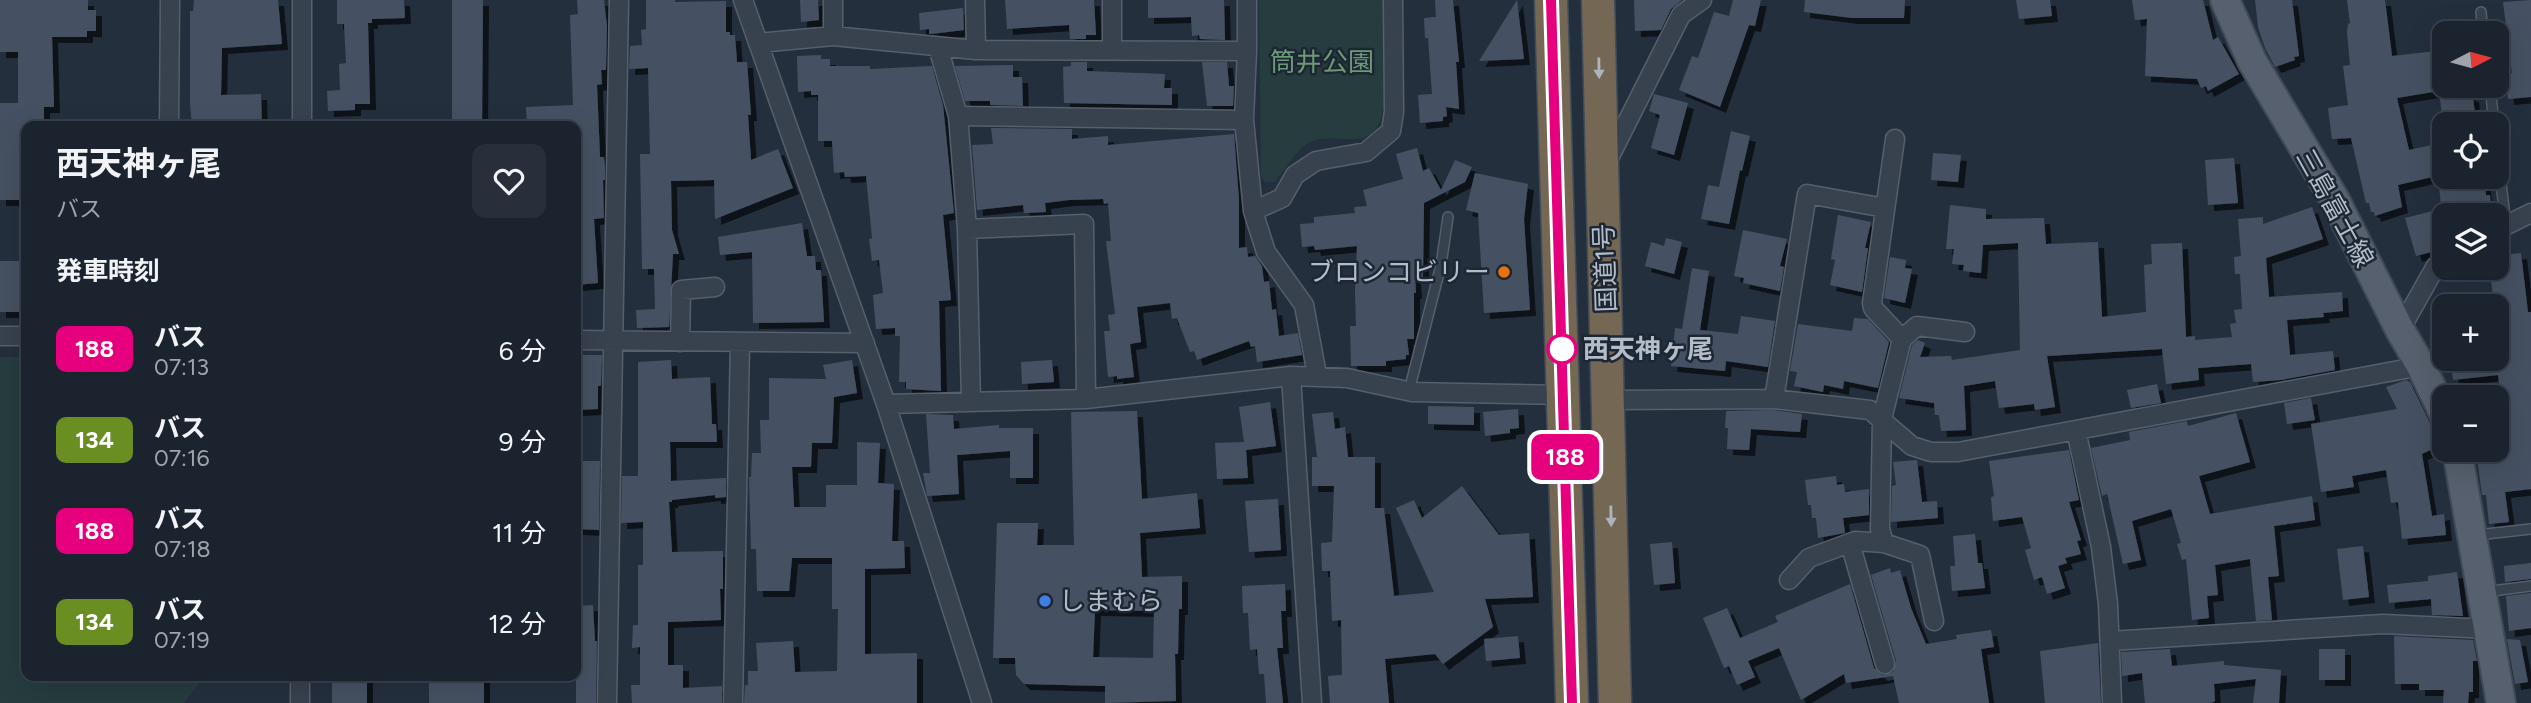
<!DOCTYPE html>
<html lang="ja">
<head>
<meta charset="utf-8">
<style>
  body { margin:0; font-family:Figtree,"Noto Sans JP",sans-serif; background:#282f3a; color:#f1f3f6; height:100vh; display:flex; flex-direction:column; font-size:26px; white-space:nowrap }
  * { box-sizing:border-box; margin:0 }
  p { font-size:23px; color:#a0a4aa }
  .icon { flex:none; width:38px; height:38px; fill:none; stroke:currentColor; stroke-width:2; stroke-linecap:round; stroke-linejoin:round }
  .map { position:relative; flex:1; overflow:hidden }
  .side { position:absolute; left:21px; top:121px; width:560px; height:560px; display:flex; flex-direction:column; background:#1b232e; border-radius:14px; box-shadow:0 7px 28px #0002,0 0 0 2px #39404a }
  .side>* { flex:none }
  .badge { padding:0 14px; border-radius:10px; font-size:24px; line-height:46px }
  .needle { width:46px; rotate:84deg }
  .controls { position:absolute; left:2432px; top:21px; display:grid; gap:14px }
  .controls a { display:grid; place-items:center; width:77px; height:77px; border-radius:14px; background:#1b232e; box-shadow:0 7px 28px #0002,0 0 0 2px #39404a; font-size:35px }
  .map>.badge { position:absolute; translate:-50% -50%; box-shadow:0 0 0 4px #fff }
  h2 { padding:0 35px; font-size:26px; line-height:63px }
  .round { display:grid; place-items:center; flex:none; width:74px; height:74px; border-radius:14px; background:#282f3a }
  .summary { display:flex; align-items:center; justify-content:space-between; height:119px; padding:0 35px }
  h1 { font-size:33px; font-weight:700; line-height:52px }
  ul { padding:0; list-style:none }
  li { display:flex; align-items:center; gap:21px; height:91px; padding:0 35px }
  li div { flex:1 }
  li b { display:block; font-size:26px }
  li em { font-style:normal }
  li .badge { min-width:77px; font-weight:700; text-align:center }
  .map>svg:first-child { display:block }
</style>
</head>
<body>
<div class="map">
<svg width="2531" height="703" viewBox="0 0 2531 703">
  <defs>
    <filter id="shadow"><feDropShadow dx="6" dy="6" stdDeviation="0" flood-color="#0009"/></filter>
  </defs>
  <rect width="100%" height="100%" fill="#242f3e"/>
  <path fill="#263c3f" d="M1259,0H1384V106C1374,161 1338,127 1308,143C1299,148 1283,172 1275,182H1265L1261,176Z
    M0,357H26V676H205L184,703H0Z"/>
  <path fill="#455162" fill-rule="evenodd" filter="url(#shadow)" d="M0,0H88V10H96V31H87V37H52L54,107H44V126H26V200H0V103H18V52H0Z
    M194,0H278L282,44L222,48L221,95L261,94L262,126H192L190,104V11H193Z
    M337,0H404L405,18L372,19V23H368L370,104H355V110L328,111L327,91L340,90L339,64L346,63L344,24H337Z
    M452,0H483L482,126H452Z
    M577,0H604L607,26L606,70H601L602,84L597,85L600,157H604L605,166V180H603L604,218L594,219L598,283L576,285V158H578L576,126H527L526,107L573,105L570,15L578,14Z
    M646,0H675V2L726,1V32H730V35H735L737,62H747L751,115H748L751,160L778,149L793,188L715,219L714,180L671,181L672,230L679,254H673L669,327L637,328L636,310L655,309L654,269H642L640,154H650L648,68L629,69L630,46L642,45L641,30L646,29Z
    M800,0H818L819,20L801,22Z
    M1005,0H1094L1096,35H1086V39H1070L1069,25L1007,29Z
    M1148,0H1224L1225,40L1200,39L1199,35L1192,36L1191,17L1148,18Z
    M1435,0H1453L1459,62H1456L1459,109L1446,107L1447,116L1443,117V121L1420,123L1418,95L1432,94L1428,38H1425L1424,18L1436,17Z
    M1517,0L1524,59L1479,61Z
    M1634,0H1682L1671,9L1661,30L1635,31Z
    M1733,0H1761L1755,26L1749,25L1720,107L1679,90L1692,56L1698,58L1714,12L1729,16Z
    M1805,0H1905L1904,18H1852L1804,12Z
    M2016,0H2050L2052,16L2019,19Z
    M2132,0H2203L2213,40L2218,37L2239,74L2208,91L2206,86L2201,88L2197,79L2145,76L2147,19L2135,20Z
    M2255,0H2292L2299,56L2294,57L2295,60L2275,67L2265,48L2258,27Z
    M2347,0H2385L2392,56L2445,50V86H2468L2470,96H2473L2476,124H2443L2439,91L2397,98L2409,150L2445,142V174L2398,185L2402,207L2375,216L2374,212H2371L2369,203H2366L2351,138L2332,139L2328,108L2348,105L2343,66L2350,65L2347,32L2348,24L2350,23Z
    M2531,0V97L2508,99L2506,73H2512L2503,2Z
    M963,8L964,30L931,34H929V29L920,30L919,13Z
    M821,55V59H830V66H870V69L932,66L943,105L954,213L943,215L951,300L939,301L941,391L906,389V382H899L900,336H895V328L876,329L873,295L883,293L879,260L872,261L869,239L872,238L866,176L845,177L844,172L834,173L832,141H818V95H811V91L798,92L797,56Z
    M1071,62H1087V71L1165,74L1164,88H1172V105L1064,103L1063,67L1071,66Z
    M1202,62H1227L1229,86H1234L1233,106H1207Z
    M1013,65V77H1022L1023,106L990,105V101H965L955,66Z
    M1654,94L1688,103L1674,155L1651,148L1660,115L1649,111Z
    M991,128L1072,129V139L1108,136V145L1234,134L1239,200V248L1247,247L1248,257L1255,256L1262,266L1264,282L1269,281L1272,310L1276,309L1279,336L1298,333L1302,355L1257,362L1255,346L1251,347L1249,341L1197,360L1194,351L1190,352L1177,318L1172,319L1170,303L1137,307L1141,342L1130,344L1134,377L1117,379V376L1108,377L1104,331H1110L1108,315L1115,314L1106,241H1111L1108,203L1104,204L1103,199L1069,200L1045,203L1046,212L1024,213L1023,205L977,210L972,145L993,144Z
    M1731,131L1750,136L1742,171L1740,170L1729,224L1701,219L1708,185L1719,187Z
    M1417,148L1423,171L1429,168L1441,190L1455,160L1472,167L1465,182L1424,203L1423,277H1415L1416,293H1414V339H1407L1409,355H1406V359L1386,361V366H1351L1350,326H1356L1355,290L1357,246L1315,250L1314,246L1302,247L1300,224L1314,223V217L1355,213L1354,207L1367,206L1363,190L1403,179L1396,154Z
    M1933,153L1961,155L1958,182L1931,180Z
    M2234,158L2238,203L2208,205L2205,160Z
    M1475,173L1528,184L1524,219L1530,310L1484,313L1478,213L1466,210Z
    M2438,177H2484L2486,195H2490L2492,215H2442Z
    M1950,205L1986,209V219L2044,218L2046,244L2098,242L2102,317L2146,312L2144,265L2152,264L2151,244L2182,243L2186,337L2195,336V340L2232,337L2230,324L2236,323L2234,310L2242,309L2240,274H2235L2234,257L2241,256L2238,219L2263,217V224L2312,207L2323,239L2266,258L2269,297L2342,292L2343,311L2323,313L2324,317L2287,320L2290,355L2333,351L2335,370L2281,380L2253,382L2251,364L2198,368L2199,380L2166,384L2162,349L2047,356L2055,407L2035,410L2034,404L1999,408L1995,381L1964,386L1966,430L1941,431L1939,415H1935L1934,403L1899,398L1912,345L1918,340L1925,343L1920,357L1951,356L1952,360L2020,350L2018,243L1983,245L1981,273L1963,271L1964,265L1952,264L1954,249H1946Z
    M2437,210L2445,244L2434,247L2435,251L2416,256L2405,218Z
    M1838,215L1871,222L1865,248H1868L1862,292L1830,285L1835,260L1831,259Z
    M802,223L807,256H815L816,270H821L824,322L753,323L752,252L720,255L718,237Z
    M1743,230L1787,239L1780,266L1784,267L1780,291L1743,283L1744,278L1734,276Z
    M1666,238L1682,242L1674,274L1645,266L1651,242L1664,246Z
    M2521,253L2528,312H2531V489L2505,492L2509,522L2489,524L2486,495H2482L2477,458L2502,454L2501,431H2505L2498,375L2453,380L2450,359H2497V296H2493L2490,274L2504,273L2502,255Z
    M1890,257L1906,260L1905,268L1912,269L1905,303L1884,298Z
    M0,261H26V312H0Z
    M1692,268L1709,271L1700,330L1738,334L1741,316L1775,321L1768,367L1726,361L1725,371L1671,366L1675,328L1682,329Z
    M1854,318L1868,319L1889,342L1878,388L1844,381L1843,389L1824,385L1823,392L1794,386L1797,372L1790,371L1798,324L1852,331Z
    M577,355H602L601,386H598V409L576,410Z
    M671,360L672,379L710,377L712,424H716L717,442H670L671,481L726,478V497L715,498V495L672,500V502H669L672,552L723,551V589H720L721,620L668,622V665H683V688L722,686V703H632L631,685H640V647L632,648L633,625H638V565H643V522L621,523L622,476H638V362Z
    M852,360L857,393L834,397L832,443H812L811,467H792L794,507H826V485H857V442L880,443L878,483L894,484L892,541H904L905,568L865,569V654L917,653V703H744L745,685H748V671H758L756,643L793,641L795,672L837,671L838,609H832V558H792L789,591H757L756,549H751L749,477H751L752,453H761L760,420H769V378L826,379L823,365Z
    M1052,360L1054,382L1022,384L1021,362Z
    M2406,380L2410,382L2430,423L2440,431L2444,440L2441,445L2422,454L2432,516L2444,514L2446,535L2402,539L2398,502L2391,503L2386,470L2352,476L2354,487L2321,492L2311,424L2397,409L2386,387Z
    M2157,384L2161,403L2131,408L2127,390Z
    M2311,398L2315,420L2287,424L2284,403Z
    M1270,402L1276,446L1246,450L1248,478L1217,479L1215,443L1244,442L1239,407Z
    M1428,406L1474,407V425L1428,424Z
    M1518,409L1519,428L1510,429V433L1485,436L1483,412Z
    M1773,410L1802,414L1800,432L1751,429L1749,450L1727,449L1728,428H1725L1726,411Z
    M1137,411L1142,499L1197,493L1200,528L1140,533L1142,577L1182,576V609H1179L1178,654H1175L1176,701L1105,703V686L1024,684L1016,675L1015,658H993L997,523H1038L1037,545H1074L1071,412ZM1095,610L1154,611L1153,658L1093,657Z
    M1333,412L1335,429L1345,427L1348,457H1375V508H1384L1394,596L1434,592L1396,508L1414,500L1422,518L1462,486L1499,535L1529,533L1533,597L1485,599L1493,627L1443,664L1435,654L1385,659L1389,703H1330L1328,676L1342,675L1341,620L1332,621L1330,571H1322L1321,543L1332,542L1334,486H1312V457H1317L1312,414Z
    M2236,413L2250,462L2199,476L2210,514L2312,496L2315,520L2274,526L2279,576L2268,577L2272,620L2256,621L2250,559L2215,565L2218,595L2207,596L2209,618L2192,620L2186,559L2182,560L2177,544L2181,543L2171,509L2132,521L2141,560L2123,564L2107,494L2102,496L2091,448L2130,440L2129,432L2187,421L2188,426Z
    M926,414L953,415L954,429L999,425V428H1033V478H1010V451L957,455L959,494L927,496L923,473H930Z
    M2069,450L2079,500L2069,502L2081,540L2077,541L2081,554L2065,558L2067,563L2058,566L2065,588L2047,594L2042,577L2034,580L2025,550L2031,548L2022,517L1993,521L1991,497L1994,496L1989,461Z
    M1917,460L1922,502L1937,501L1938,518L1891,522L1892,486L1896,485L1893,462Z
    M576,461H600L599,530L576,529Z
    M1836,476L1837,485L1844,484L1845,492L1869,489V515L1843,518L1845,533L1818,538L1816,518H1812L1811,505H1808L1805,480Z
    M1278,499L1281,550L1249,552L1245,501Z
    M1975,534L1978,563H1982L1985,588L1952,591L1950,566H1955L1953,536Z
    M1672,542L1675,583L1654,585L1650,544Z
    M2363,546L2369,597L2343,600L2337,549Z
    M2531,563V579L2505,582L2504,566Z
    M1890,568L1891,573L1900,570L1911,608L1926,644L1957,639L1956,635L1991,630L1994,647L1981,649L1989,703H1899L1893,676L1846,683L1844,674L1801,700L1779,648L1748,661L1755,677L1737,685L1729,666L1724,668L1703,618L1727,608L1740,638L1778,622L1775,616L1850,584L1874,668L1882,675L1893,672L1896,661L1871,575Z
    M2457,572L2463,616L2432,615L2431,599L2389,603L2387,585L2428,581V576Z
    M1285,584L1286,611H1281L1283,648H1277L1283,703H1266L1264,674H1259L1257,649L1250,650L1248,613H1243L1242,586Z
    M2531,593V628L2509,631L2506,596Z
    M593,605L595,641H597L596,703H576V606Z
    M1518,636L1520,658L1486,661L1484,639Z
    M2394,636L2473,640L2477,661H2473V692H2469L2468,703H2443L2444,690H2419V684H2395Z
    M2507,639L2520,640L2528,682L2515,684Z
    M2098,643L2101,703H2045L2040,651Z
    M2170,649L2172,666L2224,661V665L2281,670L2279,703H2253L2256,679L2214,684L2215,701L2211,703H2145L2142,673L2122,676L2121,652Z
    M2319,649H2345V680H2319Z
    M332,676H367V703H332Z
    M429,676H484V703H429Z"/>
  <g fill="none" stroke-linecap="round" stroke-linejoin="round">
    <defs>
      <path id="lane" d="M2481,12L2483,33
        M2490,86L2494,124
        M2497,150L2506,225
        M1409,391L1441,265L1448,217
        M2477,535L2531,529
        M2484,592L2531,586"/>
      <path id="street" d="M302,0V126
        M743,0L886,404L982,703
        M833,0V36
        M975,0L976,50
        M1112,0V50
        M1247,0V51L1244,120L1253,211L1266,252L1304,305L1317,375
        M758,43L833,36L976,50L1247,51
        M938,47L958,116L1244,120
        M958,116L967,229L971,402
        M169,126L170,0
        M1895,139L1872,303L1873,308L1902,339
        M1606,164L1681,15L1702,0
        M1253,211L1282,198L1295,175L1316,161L1366,152L1391,131L1394,112L1393,0
        M967,229L1084,224L1086,399
        M2497,230L2531,213
        M2400,330L2436,266L2445,261
        M0,336H26
        M576,340L865,343
        M680,342L681,290L715,287
        M1291,376L1312,703
        M1774,399L1807,194L1885,208
        M1609,400L1774,399L1870,410L1912,446L1931,452H1958L2421,366
        M886,404L1086,399L1291,376L1347,378L1412,392L1563,395
        M2076,430L2101,547L2108,604L2112,703
        M1850,543L1885,664
        M1789,580L1809,558L1855,541L1884,543
        M1934,621L1920,555L1884,543L1880,529L1882,419L1902,339L1917,326L1965,332
        M2110,641L2383,624L2490,629
        M300,703V676
        M607,703L619,0
        M733,703L740,342"/>
      <path id="primary" d="M2225,0L2252,61L2335,200L2400,330L2421,366L2445,416
        M2457,450L2501,703"/>
      <path id="highway" d="M1551,0L1572,703
        M1598,0L1615,703"/>
    </defs>
    <use href="#lane" stroke="#565f6c" stroke-width="12"/>
    <use href="#street" stroke="#565f6c" stroke-width="21"/>
    <use href="#primary" stroke="#414a57" stroke-width="32"/>
    <use href="#highway" stroke="#434c59" stroke-width="35"/>
    <use href="#lane" stroke="#38414e" stroke-width="9"/>
    <use href="#street" stroke="#38414e" stroke-width="18"/>
    <use href="#primary" stroke="#56606e" stroke-width="28"/>
    <use href="#highway" stroke="#746855" stroke-width="32"/>
  </g>
  <defs><path id="oneway-solid" d="M-6-.8H1V-3.2L6.5 0L1 3.2V.8H-6Z" transform="scale(1.75)"/></defs>
  <g fill="#aeb4bd">
    <use href="#oneway-solid" transform="translate(1599 68) rotate(89)"/>
    <use href="#oneway-solid" transform="translate(1611 516) rotate(89)"/>
  </g>
  <g fill="none" stroke-linecap="round" stroke-linejoin="round">
    <defs>
      <path id="line" d="M1551,0L1572,703"/>
    </defs>
    <use href="#line" stroke="#fff" stroke-width="16"/>
    <use href="#line" stroke="#e6007e" stroke-width="10"/>
  </g>
  <circle fill="#e8710a" stroke="#1d2633" stroke-width="2.5" cx="1504" cy="272" r="7"/>
  <circle fill="#fff" stroke="#e6007e" stroke-width="3.5" cx="1562" cy="349" r="14"/>
  <circle fill="#3f7fe0" stroke="#1d2633" stroke-width="2.5" cx="1045" cy="601" r="7"/>
  <g text-anchor="middle" stroke-width="5" stroke-linejoin="round" paint-order="stroke">
    <g font-size="26" fill="#6b9a76" stroke="#1d2633">
      <text x="1322" y="71">筒井公園</text>
    </g>
    <g font-size="26" fill="#b4bcc9" stroke="#1d2633">
      <text transform="translate(2335 208) rotate(61)" y="9">三島富士線</text>
      <text transform="translate(1605 268) rotate(-92)" y="9">国道1号</text>
    </g>
    <g font-size="26" fill="#b4bcc9" stroke="#1d2633" text-anchor="end">
      <text x="1490" y="281">ブロンコビリー</text>
      <text x="1059" y="610" text-anchor="start">しまむら</text>
    </g>
    <g font-size="26" font-weight="bold" fill="#b4bcc9" stroke="#1d2633" text-anchor="start">
      <text x="1583" y="358">西天神ヶ尾</text>
    </g>
  </g>
</svg>
<div class="controls">
<a><svg class="needle" viewBox="-14 -14 28 28"><path d="M0-13l5 13h-10z" fill="#e53935"/><path d="M0 13l5-13h-10z" fill="#a0a4aa"/></svg></a>
<a><svg class="icon" aria-label="locate" viewBox="0 0 24 24"><circle cx="12" cy="12" r="6"/><path d="M12 2v4M12 18v4M2 12h4M18 12h4"/></svg></a>
<a><svg class="icon" aria-label="layers" viewBox="0 0 24 24"><path d="M12 4l9 5-9 5-9-5zM3 14l9 5 9-5"/></svg></a>
<a>+</a>
<a>−</a>
</div>
<b class="badge" style="left:1565px;top:457px;background:#e6007e;color:#fff">188</b>
<section class="side">
<div class="summary"><div><h1>西天神ヶ尾</h1><p>バス</p></div><a class="round"><svg class="icon" aria-label="heart" viewBox="0 0 24 24"><path d="M12 20l-8-8c-3-5 5-10 8-4 3-6 11-1 8 4z"/></svg></a></div>
<h2>発車時刻</h2>
<ul>
<li><span class="badge" style="background:#e6007e;color:#fff">188</span><div><b>バス</b><p>07:13</p></div><em>6 分</em></li>
<li><span class="badge" style="background:#6b8e23;color:#fff">134</span><div><b>バス</b><p>07:16</p></div><em>9 分</em></li>
<li><span class="badge" style="background:#e6007e;color:#fff">188</span><div><b>バス</b><p>07:18</p></div><em>11 分</em></li>
<li><span class="badge" style="background:#6b8e23;color:#fff">134</span><div><b>バス</b><p>07:19</p></div><em>12 分</em></li>
</ul>
</section>
</div>
</body>
</html>
